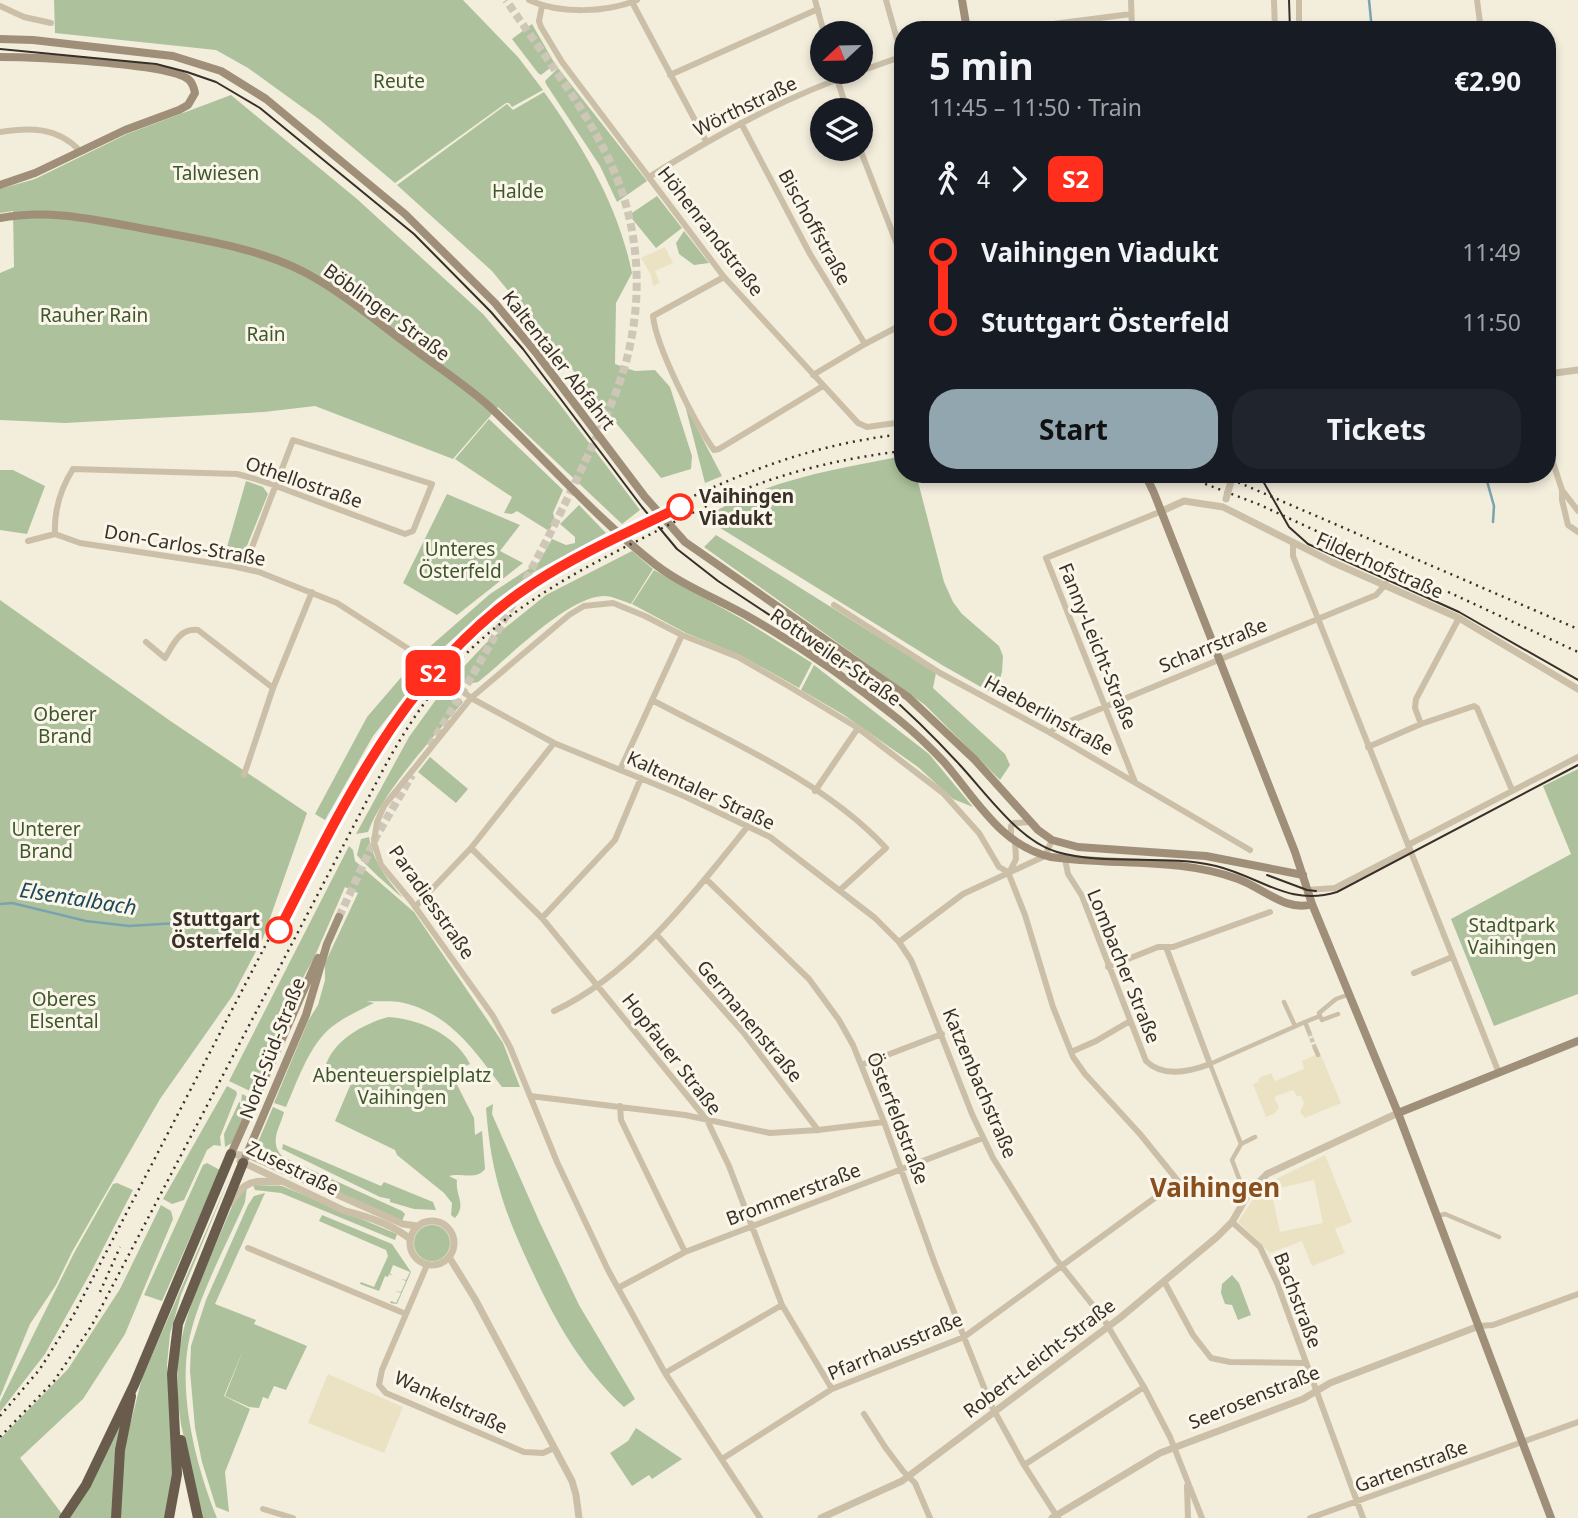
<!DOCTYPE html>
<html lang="en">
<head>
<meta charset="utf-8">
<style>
  body { margin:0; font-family:"Noto Sans",sans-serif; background:#20242c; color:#f1f3f6; height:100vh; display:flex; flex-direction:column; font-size:26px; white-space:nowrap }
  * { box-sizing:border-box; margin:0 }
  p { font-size:23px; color:#9ea1a6 }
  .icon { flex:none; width:38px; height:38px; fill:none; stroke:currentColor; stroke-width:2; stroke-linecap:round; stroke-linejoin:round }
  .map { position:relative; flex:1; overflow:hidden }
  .panel { position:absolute; left:894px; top:21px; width:662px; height:462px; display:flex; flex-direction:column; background:#171b24; border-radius:28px; box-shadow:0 4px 10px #0003 }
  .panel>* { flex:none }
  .badge { padding:0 14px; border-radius:10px; font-size:24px; line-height:46px }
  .needle { width:46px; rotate:248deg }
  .controls { position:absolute; left:810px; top:21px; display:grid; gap:14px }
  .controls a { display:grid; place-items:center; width:63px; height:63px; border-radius:50%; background:#171b24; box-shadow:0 4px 10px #0003; font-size:35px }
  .map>.badge { position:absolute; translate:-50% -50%; box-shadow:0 0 0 4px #fff }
  .legs { display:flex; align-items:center; gap:10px; height:77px; padding:0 35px; font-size:23px }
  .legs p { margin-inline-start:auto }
  .head { display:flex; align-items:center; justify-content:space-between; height:119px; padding:0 35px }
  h1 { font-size:38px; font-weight:700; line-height:52px }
  .button { display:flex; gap:14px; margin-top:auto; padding:14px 35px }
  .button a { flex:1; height:80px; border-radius:28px; background:#92a6b0; color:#111; font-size:28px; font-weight:700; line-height:80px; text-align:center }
  .button a+a { background:#20242c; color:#f1f3f6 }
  ul { padding:0 35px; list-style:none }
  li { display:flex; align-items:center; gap:24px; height:70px; font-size:26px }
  li i { display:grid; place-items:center; width:10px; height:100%; margin:0 9px; background:currentColor }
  li i::after { content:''; width:18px; height:18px; margin:-9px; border:5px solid; border-radius:50%; background:#171b24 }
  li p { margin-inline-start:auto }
  li:first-child i { background:linear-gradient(#0000 50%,currentColor 0) }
  li:last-child i { background:linear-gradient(currentColor 50%,#0000 0) }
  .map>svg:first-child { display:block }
</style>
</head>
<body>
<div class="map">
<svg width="1578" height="1518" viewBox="0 0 1578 1518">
  <rect width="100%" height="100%" fill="#f3eddc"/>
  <path fill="#adc29c" d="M54,0H463L518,57L543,90L512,107L509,103H506L395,183L320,120L248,68L216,50L55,33Z
    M532,24L555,64L541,75L538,73L512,39Z
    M558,68L647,181L617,202L600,166L546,84L545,81Z
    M544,92C584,148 618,205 632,273L616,303L615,364L635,371L655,370L670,387L692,456L691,469L661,478L492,271L397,185L507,104L513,110Z
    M231,95L357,199L483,314L558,402L640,510L622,524L498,407L453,459L315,406L264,412L65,423L0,420V273L14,267L13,211L0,213V189L35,179L127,134Z
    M657,196L682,228L656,248L629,215Z
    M684,231L709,263L694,265L679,254L676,243Z
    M685,405L722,476L705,483Z
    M489,419L563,490L553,513L555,520L549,531L517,511L512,514L504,513L512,497L455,459Z
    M903,456V474H916L944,582L953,602L962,614L999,646L1003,656L1002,672L995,695L942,665L717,526L712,513C771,479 837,469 903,456Z
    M0,470H13L45,486L27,534L0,530Z
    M246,481L263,487L268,494L242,558L236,559L225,554Z
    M447,494L520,525L500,551L523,563L457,615L403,583Z
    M579,505L606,533L534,572L497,599L434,656L426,650L490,594L539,562L552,539L566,545L575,543V537L560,524Z
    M716,535L936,673L933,688L1005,754L1010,765L1000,780L925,705L704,547Z
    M632,551L653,569L631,604C623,601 612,596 604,596C568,596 506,660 478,682L467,684L456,675L486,643L546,595Z
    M654,570L742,619L812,663L799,688L740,655L686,633L632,604Z
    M0,600L169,720L307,813L263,938L233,995L160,1099L72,1252L56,1285L30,1324L0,1397Z
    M415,664L424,671L373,736L325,820L315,814L367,717L410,667Z
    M814,665L929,754L973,807L953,799L918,767L844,715L801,690Z
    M445,687L463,702C434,737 383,791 368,832L356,834L409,737Z
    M430,757L468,789L456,803L418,772Z
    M1578,769V994L1494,1026L1451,919L1571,854L1543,786Z
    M369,837C374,864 386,877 403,898C395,892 362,862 357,855L361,839Z
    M349,846L353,850L355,861L414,912L503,1043L520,1087H502C475,1051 450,1014 404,1003C392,1000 378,1002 366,1001L374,1003C358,1011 340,1019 327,1031C307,1051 297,1082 286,1107L274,1103L308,1021L318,1005L325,980V963L358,893L345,887L314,958L290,1001L254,1093L229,1081Z
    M388,1017C419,1019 455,1034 470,1064L451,1073L474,1118L475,1135L482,1131L485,1169C476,1181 460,1172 449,1176L457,1180C455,1196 467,1204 455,1218L451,1215L452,1203L444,1193L397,1155L395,1150L335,1121L352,1081L325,1068C332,1041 363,1024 388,1017Z
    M227,1086L236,1091L237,1094L220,1137L221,1146L214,1145L207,1150L184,1200L172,1204L163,1199Z
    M242,1094L252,1099L232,1143L225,1147L224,1134L239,1102L241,1103Z
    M493,1104L492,1114L540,1223L579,1305L635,1399L624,1407C582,1368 558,1326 534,1275C505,1214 491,1176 486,1108Z
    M273,1107L284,1112C280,1128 268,1142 283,1157L402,1211L405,1214L402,1221L259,1156L256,1151V1142H258Z
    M283,1144L381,1186L384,1182L433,1202L436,1210L414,1209L390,1202V1199L380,1197L282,1149Z
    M207,1163L220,1170L162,1301L144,1295L203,1165Z
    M231,1174L181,1295L170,1334L167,1365L174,1470L166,1518H119L124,1449L142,1378Z
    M117,1183L133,1190L92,1270L45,1354L0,1412V1402L74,1253L113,1184Z
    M253,1185L282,1186L397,1234L395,1240L281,1193L255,1190Z
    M247,1187L245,1202C227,1244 195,1302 188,1346C179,1399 197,1469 217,1518H201L181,1424L178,1404L177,1358L185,1324L194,1295L233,1204Z
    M265,1193L215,1304L256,1320L254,1324L307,1346L286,1390L274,1386L268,1399L263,1397L259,1408L249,1407L225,1396L244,1348L224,1396L250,1409L225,1472L229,1512L216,1507L202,1462L195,1428L190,1371L191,1346L206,1300L248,1205L254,1196Z
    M161,1205L171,1211L173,1219L125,1334L83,1399L20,1458L62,1514L59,1518H0V1439L68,1369L120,1289Z
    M322,1215L392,1244L411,1272L397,1304L390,1303L391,1301L396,1303L401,1293L395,1291L401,1292L406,1281L401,1279L406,1280L410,1272L393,1265L390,1273L393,1276L389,1274L388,1277L385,1276L379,1291L360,1284L361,1282L374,1287L388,1256L386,1250L319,1221Z
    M414 1243a18 18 0 1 1 36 0a18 18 0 1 1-36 0Z
    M1232,1275L1239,1283L1251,1315L1238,1320L1232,1305L1225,1304L1221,1293L1222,1284Z
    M123,1416L114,1463L113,1518H69L85,1495Z
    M636,1428L682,1459L652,1479L649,1475L632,1486L610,1453L628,1441Z"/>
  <path fill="#ebe2c3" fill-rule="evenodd" d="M665,247L673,263L655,271L660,283L653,286L651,275L641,258Z
    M1320,1053L1341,1103L1305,1118L1300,1112L1304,1103L1301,1096H1297L1293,1090L1274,1097L1279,1108L1274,1114L1266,1117L1253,1084L1258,1082L1259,1078L1271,1073L1275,1081L1304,1069L1302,1061Z
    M1325,1155L1352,1222L1335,1229L1345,1253L1312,1266L1302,1241L1270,1253L1238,1222L1256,1195L1268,1183ZM1314,1180L1323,1223L1280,1232L1271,1190Z
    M328,1374L403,1407L384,1453L308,1423Z"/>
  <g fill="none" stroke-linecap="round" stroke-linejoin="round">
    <path stroke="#7aa3b0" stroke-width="2.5" d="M1369,0L1372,30
      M1485,474L1494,506L1493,522
      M0,904L12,903L86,921L129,926L209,921L230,939"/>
    <path stroke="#cec7b8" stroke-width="4.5" stroke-dasharray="4.5 2" stroke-linecap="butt" d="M1309,1032L1315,1048"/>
    <path stroke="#cec7b8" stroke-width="8" stroke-dasharray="8 4" stroke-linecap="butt" d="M430,746C485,656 537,564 582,468C601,427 623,385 631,340C641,290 638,238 621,189C596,119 547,61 506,0
      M339,917L376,837L412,775"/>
    <path stroke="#cbbfa8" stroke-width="4.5" d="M1284,1002L1295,1026
      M1320,1016L1319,1013L1336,999L1350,994
      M1305,1022L1309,1032
      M1315,1048L1318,1055
      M1241,1144L1210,1064L1305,1022L1320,1016L1322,1020L1338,1014
      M1241,1144L1232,1160L1240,1181L1259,1197
      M1241,1144L1255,1137
      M1437,1216L1445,1214L1499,1237"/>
    <path stroke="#cbbfa8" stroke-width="6" d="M529,0C559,14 606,13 637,0
      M815,0L824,33
      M886,0L902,57
      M1131,0L1132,30
      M1274,0L1275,30
      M1299,0V30
      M1477,0L1481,30
      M632,2L706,141
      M0,6L24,17L51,23
      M542,6L539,21L541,27L562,62L724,277L858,423L867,427L903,422
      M1006,30L1131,14
      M861,71L903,56
      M835,72L847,110
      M670,75L818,9
      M741,123L810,254L865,344
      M0,132C29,127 58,127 80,151
      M860,149L903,260
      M649,177C715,136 784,97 858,72
      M724,277L653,316C656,347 695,423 714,450L719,449L823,386
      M813,375L865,344L903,324
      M1547,444L1562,490L1578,511
      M1562,490V500L1568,525L1578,532
      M55,534C54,511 61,488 73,469L237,474C253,478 269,483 284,489L405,534L413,531L432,484L293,440L244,568
      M28,541L55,534L80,543L232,566L259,572L337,603L421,657
      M1293,543V556L1499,1073
      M834,605L940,673L1047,731L1250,850
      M146,642L165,658C173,645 179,628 198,630L273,688
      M458,687L471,698L554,743L684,796L770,837L875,918L899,942L911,960L921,984L972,1114L993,1158L1056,1259L1103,1318L1144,1387L1170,1437L1202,1518
      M652,700C731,742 825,782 886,848L840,890
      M1421,724L1415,708L1416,699L1459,618
      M1050,733L1056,727L1376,595L1386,584
      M1368,747L1421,724L1474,706L1477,708L1512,790
      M620,770L682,635
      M244,775L273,688L312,592
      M1135,782L1046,558L1162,511
      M815,791L858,728
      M1011,838V826L1014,823L1031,822
      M1408,845L1578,757
      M471,848L542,918L707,1120L729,1166L782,1305L832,1389
      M1065,859L1068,874L1082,896L1146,1061C1163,1078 1189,1072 1210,1064L1166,947
      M1010,871L1016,859L1015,842
      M706,879L809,979L839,1020L853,1045L884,1122L935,1264L991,1405L1024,1465L1058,1518
      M1307,890L1335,888L1410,849
      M415,907L471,848L554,743
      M542,918L615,840L641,778
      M656,934L743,1032L818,1130
      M899,942L963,894L1045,856L1052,840
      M1108,967L1158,947H1173L1270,912
      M1414,973L1452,957
      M554,1011C632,975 695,892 748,826
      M1071,1052L1096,1041L1130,1021
      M861,1065L942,1034
      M530,1096L685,1115L770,1133L818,1130L884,1122
      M620,1106L621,1120L685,1252
      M1232,1222L1260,1247L1277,1283L1363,1518
      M248,1248L406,1314
      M427,1265L382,1370L379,1385L386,1393L524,1452L543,1453L554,1448
      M1165,1283L1193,1335L1211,1358L1230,1362L1306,1363
      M618,1288L685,1252L983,1138
      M1479,1326L1493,1325L1578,1294
      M665,1373L782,1305
      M864,1414L885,1447L903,1471L915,1483L930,1518
      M722,1459L832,1389L964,1337L1178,1181L1140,1134L1085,1074L1073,1057L1053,1007L1025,915L1008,872
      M1024,1465L1144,1387
      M1187,1486L1188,1518
      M263,1509L293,1518
      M760,1518L665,1373L608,1270L557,1162L510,1047L493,1016L411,901L381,865L374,842L377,822L384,806L471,698L569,615L584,606L613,603L645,616L682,635L738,657L790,687L858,728L943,793L979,833L999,867L1008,872
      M1310,1518L1578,1422"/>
    <path stroke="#cbbfa8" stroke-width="7" d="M1547,374L1578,370
      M1162,511L1184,501L1223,507L1332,562L1459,618L1578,689
      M231,1154L250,1156L403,1224L417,1226
      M240,1161L345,1211C366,1216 393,1225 410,1239
      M231,1203C245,1180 253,1180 279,1182
      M410 1243a22 22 0 1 1 44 0a22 22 0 1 1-44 0Z
      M449,1257L475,1299L572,1481L576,1495L579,1518
      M821,1518L902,1481L1121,1317L1217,1237L1232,1222L1250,1191L1267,1174L1398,1113
      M1052,1518L1160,1453L1303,1399L1330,1383L1479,1326"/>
    <path stroke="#9f8f79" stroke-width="8" d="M962,0L967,30
      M0,39L33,40L173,56L221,71L266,99L405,214L495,303L537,354L645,497L685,542L908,697L974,759L1038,830L1052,840L1078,847L1206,856L1303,875
      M0,57C31,57 167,63 188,79C192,82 194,88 195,93L188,105L179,110L125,130L35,173L0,185
      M0,218C51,208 101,221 151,230C202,240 258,248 304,272C344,293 378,323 414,349C439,368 467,386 490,407C545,459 596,518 656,565C685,587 720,600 751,618C802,647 852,682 898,719C914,732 930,747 944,762C976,799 1001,846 1051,857C1114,866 1178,857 1238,879C1261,887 1288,913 1312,904
      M1145,474L1154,493L1295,852L1312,904L1398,1113L1551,1518
      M1398,1113L1578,1041
      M231,1154L318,958
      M243,1163L306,1015L327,944L339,917"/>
    <path stroke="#6a5c4c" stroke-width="10" d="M181,1440L198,1518
      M64,1518L86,1485L134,1385L231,1154
      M116,1518L120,1450L131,1396
      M169,1518L177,1474L172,1374L178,1324L243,1163"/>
    <path stroke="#383028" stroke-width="2" d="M1289,0L1290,30
      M0,49L156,64L187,72L216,82L260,108L414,234L491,312L523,349L642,507L677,549L718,581L883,690C910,713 935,738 959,764C986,793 1019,841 1057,852C1105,866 1166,854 1216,866C1261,877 1289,907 1337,892L1578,765
      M1259,474L1289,527L1308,544L1459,612L1578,680
      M1267,875L1307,890L1316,891"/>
    <path stroke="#383028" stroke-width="2.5" stroke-dasharray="2 5" stroke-linecap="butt" d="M1179,474L1258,504L1578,652
      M1219,474L1578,629
      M100,1292L120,1247
      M0,1416L40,1369L73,1316L342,798C376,739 412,684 460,637C509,589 568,557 629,527C722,481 798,446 903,434
      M0,1437L54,1381L92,1325L384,768C408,724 436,682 472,648C521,602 577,571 637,541C669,525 700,508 733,494C787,471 845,458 903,451"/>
    <path stroke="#cbbfa8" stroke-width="6" d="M421,657L458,687"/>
    <path stroke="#cbbfa8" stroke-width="7" d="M1226,499L1233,474"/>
  </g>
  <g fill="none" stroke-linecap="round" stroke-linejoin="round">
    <defs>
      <path id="line-1" d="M279,930C345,801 408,665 534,583C580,553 631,531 680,507"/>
    </defs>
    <use href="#line-1" stroke="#fff" stroke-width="16"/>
    <use href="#line-1" stroke="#ff2e1d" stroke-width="10"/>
  </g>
  <g fill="#fff" stroke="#ff2e1d" stroke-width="3.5">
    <circle cx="680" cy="507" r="12"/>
    <circle cx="279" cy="930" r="12"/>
  </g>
  <g text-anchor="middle" stroke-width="6" stroke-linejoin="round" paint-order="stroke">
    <g font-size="19" fill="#3d562b" stroke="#faf6e9">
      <text x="399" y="88">Reute</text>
      <text x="216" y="180">Talwiesen</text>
      <text x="518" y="198">Halde</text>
      <text x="94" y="322">Rauher Rain</text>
      <text x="266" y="341">Rain</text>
      <text x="460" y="556">Unteres<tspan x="460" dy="22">Österfeld</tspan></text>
      <text x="65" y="721">Oberer<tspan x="65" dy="22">Brand</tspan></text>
      <text x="46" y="836">Unterer<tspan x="46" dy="22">Brand</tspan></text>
      <text x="1512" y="932">Stadtpark<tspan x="1512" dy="22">Vaihingen</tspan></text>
      <text x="64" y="1006">Oberes<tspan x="64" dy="22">Elsental</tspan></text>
      <text x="402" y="1082">Abenteuerspielplatz<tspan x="402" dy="22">Vaihingen</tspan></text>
    </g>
    <g font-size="19" fill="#383028" stroke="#faf6e9">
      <text transform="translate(745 106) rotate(-26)" y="7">Wörthstraße</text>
      <text transform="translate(815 227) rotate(61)" y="7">Bischoffstraße</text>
      <text transform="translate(711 231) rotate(52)" y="7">Höhenrandstraße</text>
      <text transform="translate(387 312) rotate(36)" y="7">Böblinger Straße</text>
      <text transform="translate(559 360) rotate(52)" y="7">Kaltentaler Abfahrt</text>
      <text transform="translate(304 482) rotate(19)" y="7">Othellostraße</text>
      <text transform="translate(185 545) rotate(10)" y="7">Don-Carlos-Straße</text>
      <text transform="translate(1380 565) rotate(24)" y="7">Filderhofstraße</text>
      <text transform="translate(1213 645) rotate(-22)" y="7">Scharrstraße</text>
      <text transform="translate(1098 646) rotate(68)" y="7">Fanny-Leicht-Straße</text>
      <text transform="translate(836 657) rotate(35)" y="7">Rottweiler Straße</text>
      <text transform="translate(1049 715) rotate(29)" y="7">Haeberlinstraße</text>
      <text transform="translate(701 790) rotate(25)" y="7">Kaltentaler Straße</text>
      <text transform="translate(432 902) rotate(55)" y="7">Paradiesstraße</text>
      <text transform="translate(1124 966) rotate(68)" y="7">Lombacher Straße</text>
      <text transform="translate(750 1021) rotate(50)" y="7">Germanenstraße</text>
      <text transform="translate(272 1048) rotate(-69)" y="7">Nord-Süd-Straße</text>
      <text transform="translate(672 1054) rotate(52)" y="7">Hopfauer Straße</text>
      <text transform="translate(980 1083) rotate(67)" y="7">Katzenbachstraße</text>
      <text transform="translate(898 1118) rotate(69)" y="7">Österfeldstraße</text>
      <text transform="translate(293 1168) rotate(26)" y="7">Zusestraße</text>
      <text transform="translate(793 1194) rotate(-21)" y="7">Brommerstraße</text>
      <text transform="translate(1298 1300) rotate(69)" y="7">Bachstraße</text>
      <text transform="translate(895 1346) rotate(-23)" y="7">Pfarrhausstraße</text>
      <text transform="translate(1039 1358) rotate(-37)" y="7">Robert-Leicht-Straße</text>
      <text transform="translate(1254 1397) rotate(-22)" y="7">Seerosenstraße</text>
      <text transform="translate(451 1402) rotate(25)" y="7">Wankelstraße</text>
      <text transform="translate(1411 1466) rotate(-20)" y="7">Gartenstraße</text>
    </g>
    <g font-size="19" font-weight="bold" fill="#383028" stroke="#faf6e9" text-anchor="start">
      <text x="699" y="503">Vaihingen<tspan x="699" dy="22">Viadukt</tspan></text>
      <text x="260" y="926" text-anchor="end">Stuttgart<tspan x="260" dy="22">Österfeld</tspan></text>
    </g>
    <g font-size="21" font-style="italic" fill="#1d495a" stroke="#faf6e9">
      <text transform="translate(78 899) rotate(9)" y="7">Elsentalbach</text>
    </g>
    <g font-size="26" font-weight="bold" fill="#884f1f" stroke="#faf6e9">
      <text x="1215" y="1197">Vaihingen</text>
    </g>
  </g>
</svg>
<div class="controls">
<a><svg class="needle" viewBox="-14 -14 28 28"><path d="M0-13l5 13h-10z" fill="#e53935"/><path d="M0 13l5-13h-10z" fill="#9ea1a6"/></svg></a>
<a><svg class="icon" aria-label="layers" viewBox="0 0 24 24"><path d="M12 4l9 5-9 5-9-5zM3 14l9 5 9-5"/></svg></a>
</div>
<b class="badge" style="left:433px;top:673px;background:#ff2e1d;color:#fff">S2</b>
<section class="panel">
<div class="head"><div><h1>5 min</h1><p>11:45 – 11:50 · Train</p></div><b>€2.90</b></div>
<div class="legs"><svg class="icon" aria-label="walk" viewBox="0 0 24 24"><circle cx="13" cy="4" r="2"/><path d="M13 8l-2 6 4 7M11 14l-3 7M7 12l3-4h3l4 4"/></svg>4<svg class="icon" aria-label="forward" viewBox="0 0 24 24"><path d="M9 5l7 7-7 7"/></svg><b class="badge" style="background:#ff2e1d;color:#fff">S2</b></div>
<ul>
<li><i style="color:#ff2e1d"></i><b>Vaihingen Viadukt</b><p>11:49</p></li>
<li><i style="color:#ff2e1d"></i><b>Stuttgart Österfeld</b><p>11:50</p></li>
</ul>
<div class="button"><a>Start</a><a>Tickets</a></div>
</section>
</div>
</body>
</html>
